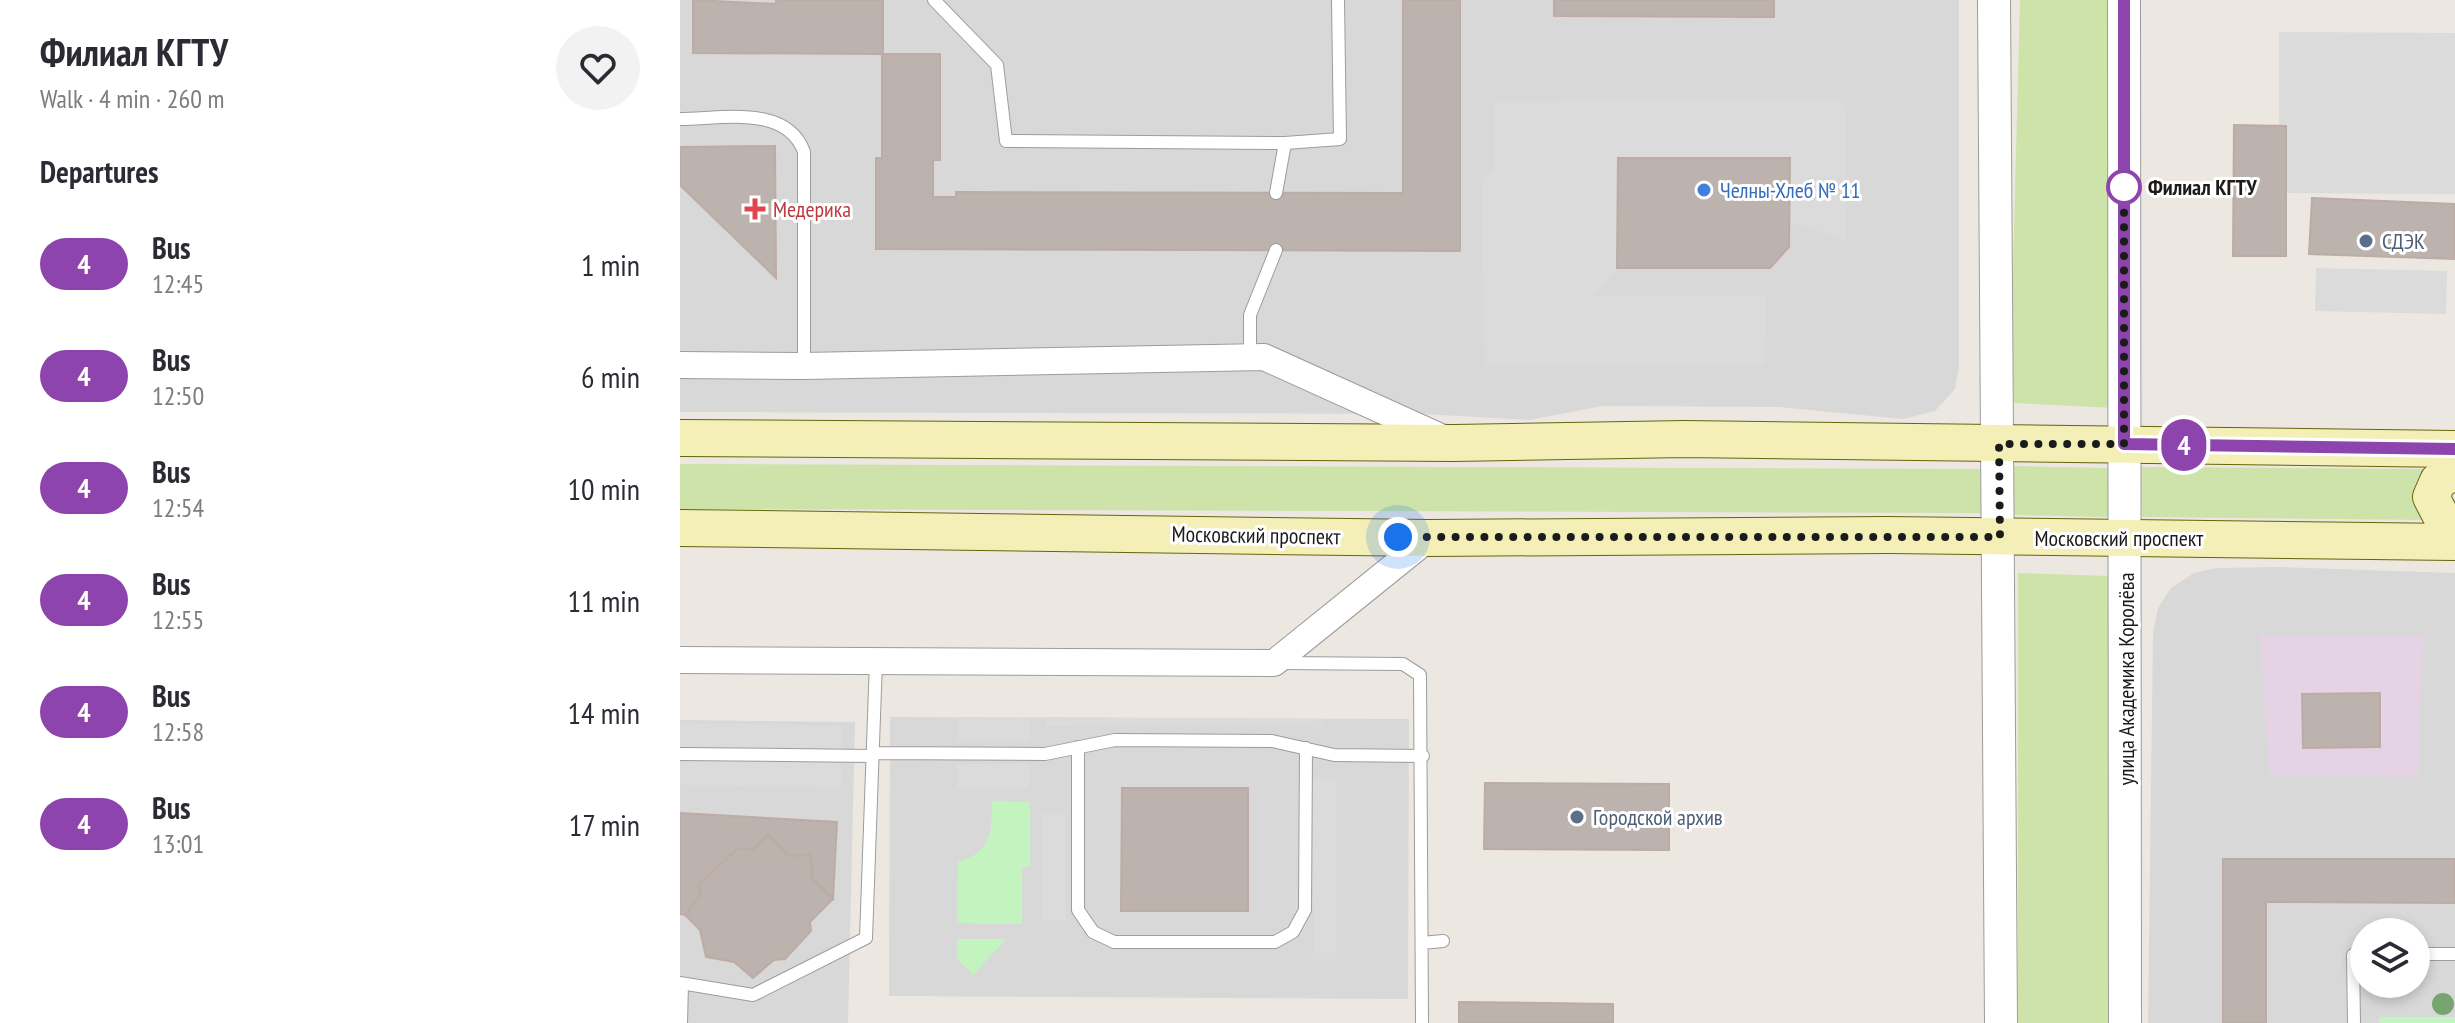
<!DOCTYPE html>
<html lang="en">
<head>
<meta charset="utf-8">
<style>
  body { margin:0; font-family:"PT Sans Narrow",sans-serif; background:#f2f2f3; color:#2b2b33; height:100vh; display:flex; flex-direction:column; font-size:30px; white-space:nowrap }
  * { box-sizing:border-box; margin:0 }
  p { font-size:26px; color:#7c7c81 }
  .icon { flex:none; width:44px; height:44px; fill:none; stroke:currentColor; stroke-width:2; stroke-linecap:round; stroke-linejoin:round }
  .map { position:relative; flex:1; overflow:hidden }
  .sheet { display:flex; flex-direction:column; background:#fff; width:680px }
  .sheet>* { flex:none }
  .badge { padding:0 16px; border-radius:26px; font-size:28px; line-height:52px }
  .controls { position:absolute; left:1670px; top:918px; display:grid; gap:16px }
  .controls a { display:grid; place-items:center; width:80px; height:80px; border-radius:50%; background:#fff; box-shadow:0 4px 12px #0003; font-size:40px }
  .you { position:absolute; width:40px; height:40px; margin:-20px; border:6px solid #fff; border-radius:50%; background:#1a73e8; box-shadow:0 0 0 12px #1a73e833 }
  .map>.badge { position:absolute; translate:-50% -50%; box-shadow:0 0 0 4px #fff }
  h2 { padding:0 40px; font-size:30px; line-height:72px }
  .round { display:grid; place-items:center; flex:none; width:84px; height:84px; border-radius:42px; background:#f2f2f3 }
  .overview { display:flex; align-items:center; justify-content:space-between; height:136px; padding:0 40px }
  h1 { font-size:38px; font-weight:800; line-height:60px }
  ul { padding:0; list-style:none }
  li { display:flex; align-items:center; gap:24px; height:112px; padding:0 40px }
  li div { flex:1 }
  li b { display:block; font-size:30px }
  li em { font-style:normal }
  li .badge { min-width:88px; font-weight:700; text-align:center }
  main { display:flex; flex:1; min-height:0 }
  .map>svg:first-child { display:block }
</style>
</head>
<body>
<main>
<section class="sheet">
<div class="overview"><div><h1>Филиал КГТУ</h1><p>Walk · 4 min · 260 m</p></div><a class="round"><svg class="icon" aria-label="heart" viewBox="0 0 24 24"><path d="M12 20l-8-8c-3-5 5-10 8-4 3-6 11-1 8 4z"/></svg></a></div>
<h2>Departures</h2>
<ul>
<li><span class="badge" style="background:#8e44ad;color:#fff">4</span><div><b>Bus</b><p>12:45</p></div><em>1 min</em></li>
<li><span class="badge" style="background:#8e44ad;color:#fff">4</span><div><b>Bus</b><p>12:50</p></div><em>6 min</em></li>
<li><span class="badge" style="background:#8e44ad;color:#fff">4</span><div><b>Bus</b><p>12:54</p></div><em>10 min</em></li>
<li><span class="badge" style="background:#8e44ad;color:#fff">4</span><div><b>Bus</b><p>12:55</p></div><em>11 min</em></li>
<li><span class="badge" style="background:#8e44ad;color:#fff">4</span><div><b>Bus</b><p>12:58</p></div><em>14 min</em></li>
<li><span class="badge" style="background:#8e44ad;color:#fff">4</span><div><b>Bus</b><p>13:01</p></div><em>17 min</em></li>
</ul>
</section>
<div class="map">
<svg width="1775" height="1023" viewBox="0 0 1775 1023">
  <rect width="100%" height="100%" fill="#ece7e1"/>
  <path fill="#d9d8d8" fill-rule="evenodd" d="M0,0H1279V366L1275,389L1255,411L1223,419L1099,407L923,406L849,420L742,414L0,412Z
    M1598,567L1775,573V1023H1468L1473,632L1478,608L1491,588L1514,573L1536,568ZM1684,932H1736V984H1684Z
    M210,717L729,719L728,999L209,996Z
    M0,720L175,722L168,1023H0Z"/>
  <path fill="#e4d3e4" d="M1580,635H1743L1738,777L1589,775Z"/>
  <path fill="#cee3aa" d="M1340,0H1432L1436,408L1334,403L1332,308Z
    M0,464L1302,469L1301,513L0,509Z
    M1334,466L1429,468L1428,517L1334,515Z
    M1461,467L1749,469L1748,520L1462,517Z
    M1338,573L1432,576L1430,1023H1338Z"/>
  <path fill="#c3f4bf" d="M312,801L350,802V866L342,867V924L277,923L278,862C311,853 312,832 312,801Z
    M277,939H326L293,975L277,959Z
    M1699,1017H1775V1023H1699Z"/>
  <path fill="#dbdbdb" d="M1599,32L1775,33V194L1599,193Z
    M1158,98L1165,106V240L1110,222V158H938L937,268L914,296H1086L1084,365L805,366L801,179L814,167L813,101Z
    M1636,268L1767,271L1766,314L1635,311Z
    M277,717L350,718V741H277Z
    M366,717L643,719V727L366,726Z
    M0,723L162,726L161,788L0,785Z
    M277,764H349V788H277Z
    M633,777L657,778L656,959H633Z
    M361,813H386V920H361Z"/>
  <path fill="#bcb2ae" stroke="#bcaca5" stroke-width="2" d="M13,0L96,4V0H203V54H260V160H253V197H276V192L723,193V0H780V251L196,249V158H202V54L13,53Z
    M874,0H1094V17L874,16Z
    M1554,125L1606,126V256H1553Z
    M95,146L96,278L0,185V147Z
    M938,158H1110L1109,247L1090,268H937Z
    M1632,198L1775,204V259L1629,254Z
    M1700,693V747L1623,748L1622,694Z
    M805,783L989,784V850L804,849Z
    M442,788H568V911H441Z
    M0,813L157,822L153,899L132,878L131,855L109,856L88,835L72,850L58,848L19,884L20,896L5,915L0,914Z
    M88,835L109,856L131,855L132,878L153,899L130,922L131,931L105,959L94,960L73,978L54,962L26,957L20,930L5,915L20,896L19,884L58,848L72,850Z
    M1543,859H1775V903L1586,902V1023H1543Z
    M779,1002L933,1004V1023H779Z"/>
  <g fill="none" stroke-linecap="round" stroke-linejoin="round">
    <defs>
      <path id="service" d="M254,0L317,65L326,141L605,143L660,139L658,0
        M0,119C40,119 107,104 124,152V366
        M596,193L605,143
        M570,358V315L596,250
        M601,663L723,664L740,675L742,1023
        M398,747V910L413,932L434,942H595L613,932L625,910L626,748
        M193,753L365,754L435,740L592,741L654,755L743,756
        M0,754L193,756
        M742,943L763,941
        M1736,954H1775
        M0,983L73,995L186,938L196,661
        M1,1023L2,984
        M1674,1023L1673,955H1684"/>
      <path id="minor" d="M0,365L124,366L584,357L763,438
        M0,660L594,663L749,538"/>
      <path id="tertiary" d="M1314,0L1321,1023
        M1444,0L1445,1023"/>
      <path id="secondary" d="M0,438L774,443L1005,439L1775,449
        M1775,471L1758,481L1751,497L1762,518L1775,524
        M0,528L749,538L1208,535L1775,542"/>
    </defs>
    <use href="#service" stroke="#9c9c9c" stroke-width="14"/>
    <use href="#minor" stroke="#9c9c9c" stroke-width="28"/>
    <use href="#tertiary" stroke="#9c9c9c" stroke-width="34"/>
    <use href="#secondary" stroke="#67640c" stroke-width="38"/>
    <use href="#service" stroke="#fff" stroke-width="12"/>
    <use href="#minor" stroke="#fff" stroke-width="26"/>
    <use href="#tertiary" stroke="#fff" stroke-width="32"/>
    <use href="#secondary" stroke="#f4eeb7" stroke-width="36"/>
  </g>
  <circle fill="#77a570" cx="1763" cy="1004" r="11"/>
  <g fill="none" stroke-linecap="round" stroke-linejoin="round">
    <defs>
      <path id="line" d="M1444,0V444L1775,449"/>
    </defs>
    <use href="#line" stroke="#fff" stroke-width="18"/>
    <use href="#line" stroke="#8e44ad" stroke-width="12"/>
    <path stroke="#1b1b1b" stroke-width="8" stroke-dasharray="0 14.4" d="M718,537H1320L1319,444H1444V180V187"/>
  </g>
  <circle fill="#fff" stroke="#8e44ad" stroke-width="4" cx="1444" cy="187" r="16"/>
  <circle fill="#3f7fe0" stroke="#fff" stroke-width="3" cx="1024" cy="190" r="8"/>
  <path fill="#e0444e" stroke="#fff" stroke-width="3" d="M71 197h8v8h8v8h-8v8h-8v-8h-8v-8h8z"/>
  <g fill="#5c6f8a" stroke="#fff" stroke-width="3">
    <circle cx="1686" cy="241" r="8"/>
    <circle cx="897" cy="817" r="8"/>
  </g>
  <g text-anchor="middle" stroke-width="6" stroke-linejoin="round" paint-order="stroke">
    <g font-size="22" font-weight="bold" fill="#1b1b1b" stroke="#fff" text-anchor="start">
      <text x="1468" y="195">Филиал КГТУ</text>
    </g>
    <g font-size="22" fill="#366cbe" stroke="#fff" text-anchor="start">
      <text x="1040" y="198">Челны-Хлеб № 11</text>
    </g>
    <g font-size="22" fill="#be3a42" stroke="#fff" text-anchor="start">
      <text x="93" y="217">Медерика</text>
    </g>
    <g font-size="22" fill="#4e5e75" stroke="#fff" text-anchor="start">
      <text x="1702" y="249">СДЭК</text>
      <text x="913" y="825">Городской архив</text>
    </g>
    <g font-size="22" fill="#1b1b1b" stroke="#fff">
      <text transform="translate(576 535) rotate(1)" y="8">Московский проспект</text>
      <text x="1439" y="546">Московский проспект</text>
      <text transform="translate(1446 679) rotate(-90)" y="8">улица Академика Королёва</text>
    </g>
  </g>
</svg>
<div class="controls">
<a><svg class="icon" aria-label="layers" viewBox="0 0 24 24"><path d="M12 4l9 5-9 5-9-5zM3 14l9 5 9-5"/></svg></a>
</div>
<div class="you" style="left:718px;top:537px"></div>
<b class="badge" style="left:1504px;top:445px;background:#8e44ad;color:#fff">4</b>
</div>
</main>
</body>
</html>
